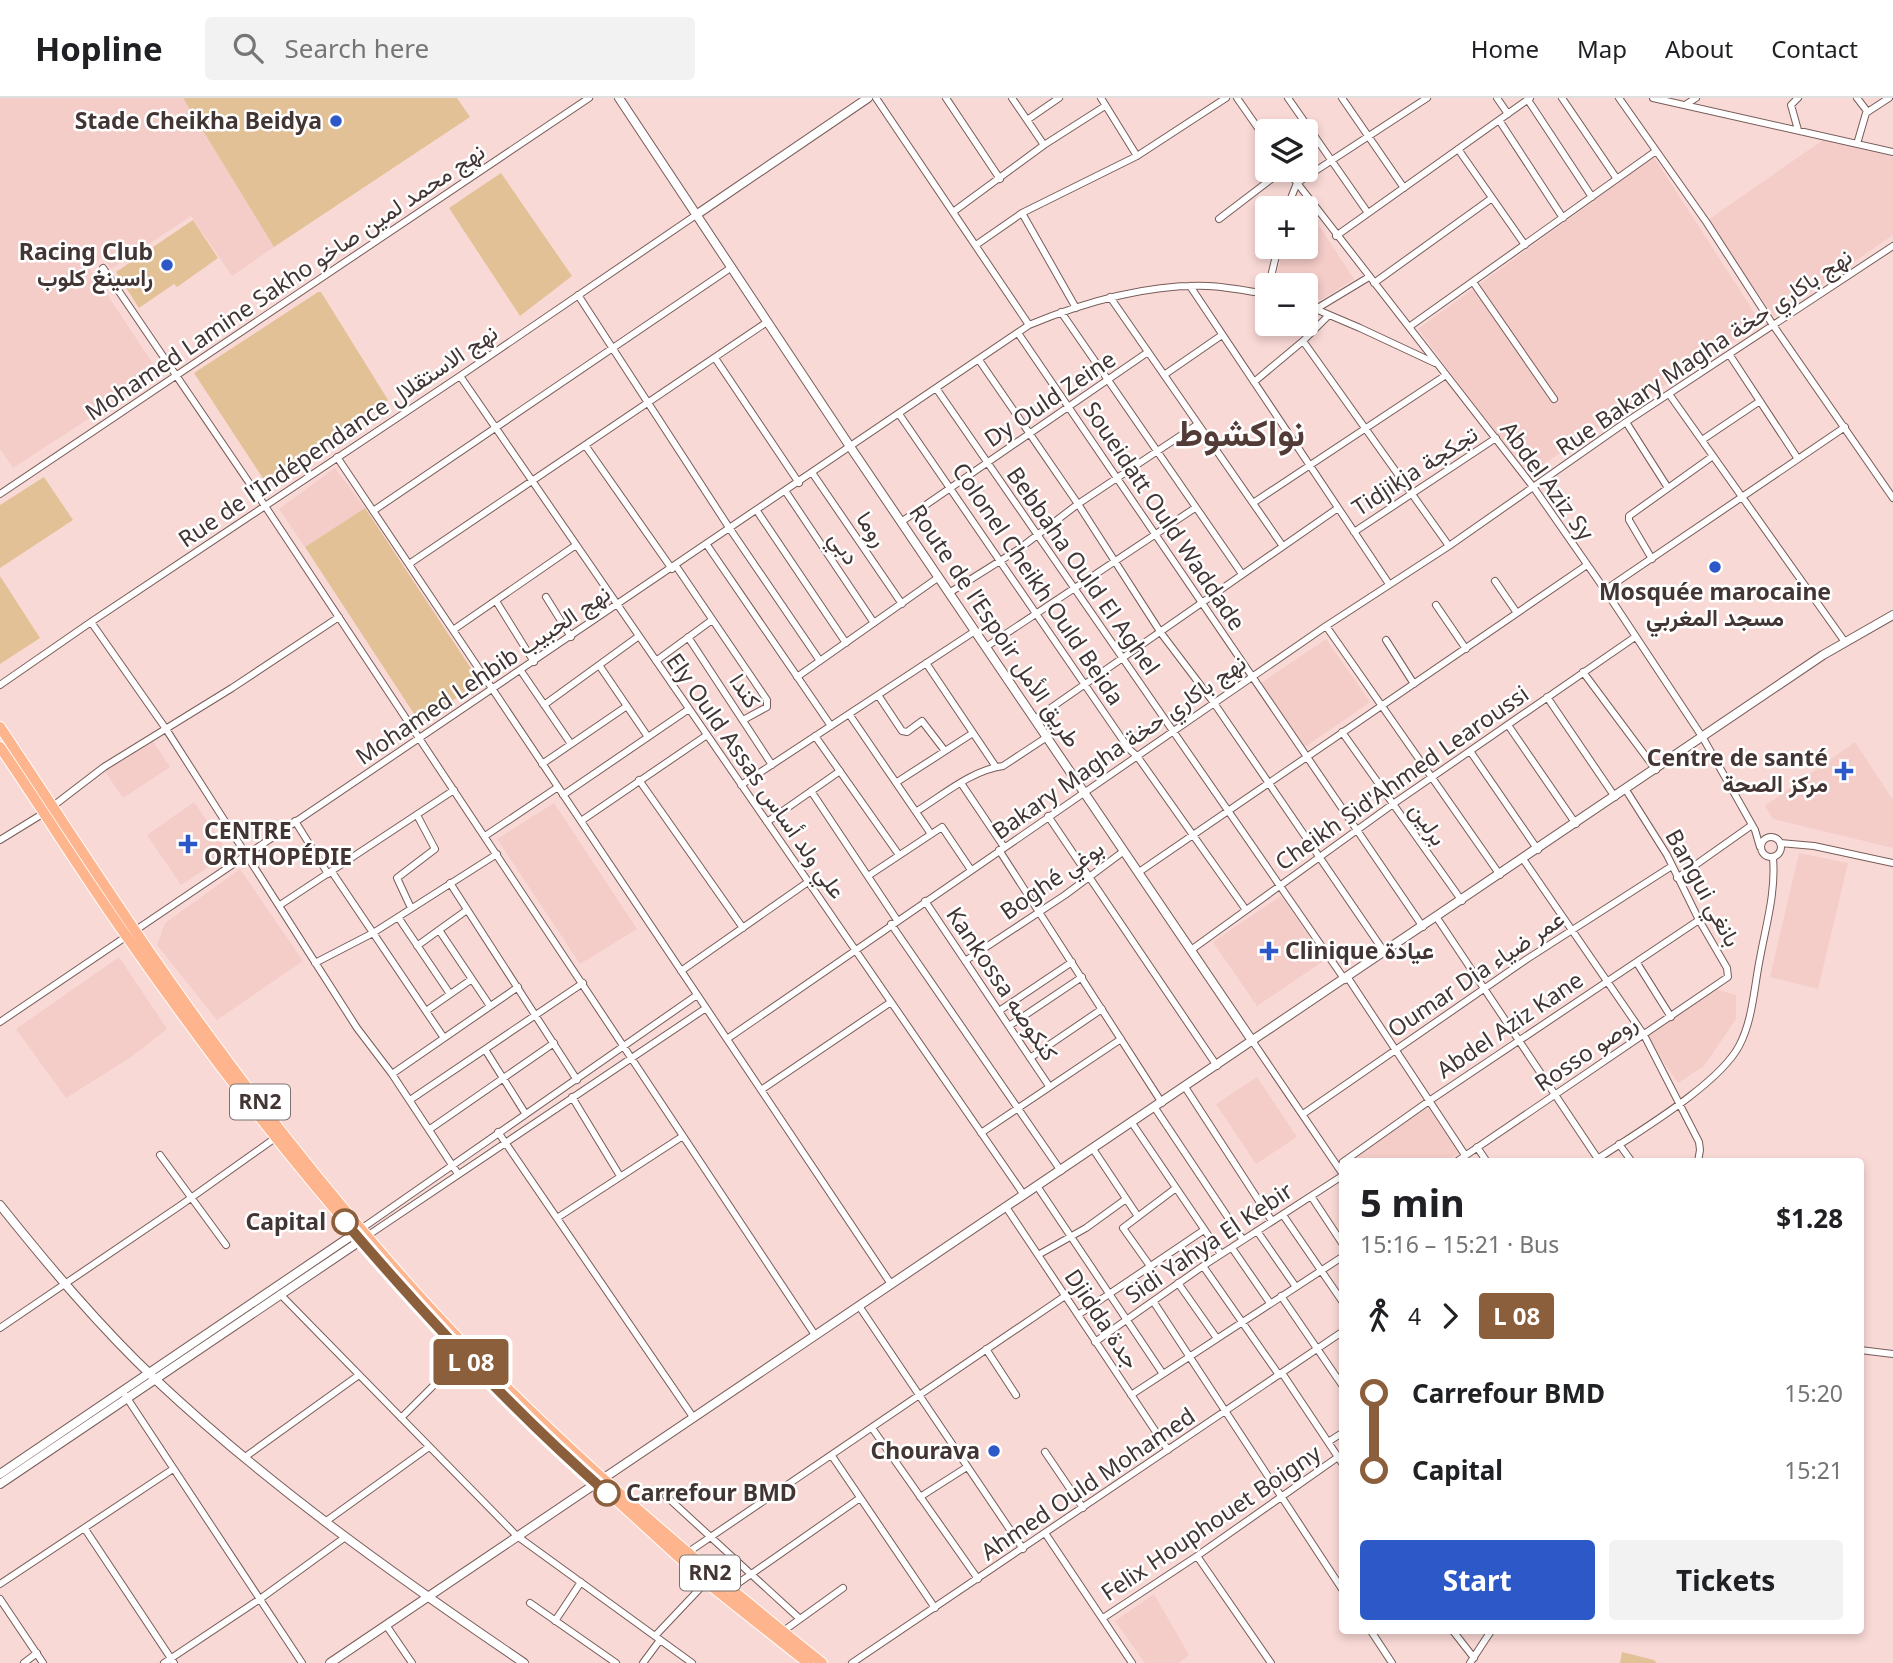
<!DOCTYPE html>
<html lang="en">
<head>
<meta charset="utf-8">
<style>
  body { margin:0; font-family:"Noto Sans",Vazirmatn,sans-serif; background:#f2f2f2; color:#202124; height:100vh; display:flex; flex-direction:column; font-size:26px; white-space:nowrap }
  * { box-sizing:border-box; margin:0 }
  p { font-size:23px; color:#757577 }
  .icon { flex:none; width:38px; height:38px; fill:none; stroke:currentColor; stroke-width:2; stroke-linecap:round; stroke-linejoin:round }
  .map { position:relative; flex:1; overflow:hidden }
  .details { position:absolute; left:1339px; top:1060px; width:525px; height:476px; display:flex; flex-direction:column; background:#fff; border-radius:7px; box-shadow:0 4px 10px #0003 }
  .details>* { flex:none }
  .badge { padding:0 14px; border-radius:5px; font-size:24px; line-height:46px }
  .controls { position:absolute; left:1255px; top:21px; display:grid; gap:14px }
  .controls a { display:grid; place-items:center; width:63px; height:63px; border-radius:7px; background:#fff; box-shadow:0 4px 10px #0003; font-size:35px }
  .map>.badge { position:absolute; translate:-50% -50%; box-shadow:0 0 0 4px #fff }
  .legs { display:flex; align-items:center; gap:10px; height:77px; padding:0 21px; font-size:23px }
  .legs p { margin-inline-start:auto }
  .head { display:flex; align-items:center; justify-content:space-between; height:119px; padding:0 21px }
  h1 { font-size:38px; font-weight:700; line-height:52px }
  .button { display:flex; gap:14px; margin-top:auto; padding:14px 21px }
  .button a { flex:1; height:80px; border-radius:7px; background:#2d59c8; color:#fff; font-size:28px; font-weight:700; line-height:80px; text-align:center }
  .button a+a { background:#f2f2f2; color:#202124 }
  ul { padding:0 21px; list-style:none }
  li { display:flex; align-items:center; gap:24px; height:77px; font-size:26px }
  li i { display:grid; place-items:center; width:10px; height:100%; margin:0 9px; background:currentColor }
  li i::after { content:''; width:18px; height:18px; margin:-9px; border:5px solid; border-radius:50%; background:#fff }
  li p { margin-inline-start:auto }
  li:first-child i { background:linear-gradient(#0000 50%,currentColor 0) }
  li:last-child i { background:linear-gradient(currentColor 50%,#0000 0) }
  header { display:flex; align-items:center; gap:42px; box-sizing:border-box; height:98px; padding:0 35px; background:#fff; border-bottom:2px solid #e0e0e0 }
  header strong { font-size:33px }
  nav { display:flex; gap:38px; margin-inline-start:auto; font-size:24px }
  .search { width:490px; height:63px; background:#f2f2f2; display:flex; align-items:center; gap:18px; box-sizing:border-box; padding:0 24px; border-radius:7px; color:#757577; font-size:26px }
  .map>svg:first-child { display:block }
</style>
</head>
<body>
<header>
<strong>Hopline</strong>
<div class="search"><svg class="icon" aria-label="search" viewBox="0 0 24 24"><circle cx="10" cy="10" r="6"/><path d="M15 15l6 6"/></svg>Search here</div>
<nav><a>Home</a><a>Map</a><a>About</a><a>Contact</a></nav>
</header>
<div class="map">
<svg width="1893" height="1565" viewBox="0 0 1893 1565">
  <rect width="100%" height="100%" fill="#f9d9d6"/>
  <path fill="#f4ccc8" d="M0,0H183L274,149L232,178L191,118L111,171L103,159L89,169L159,275L13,370L0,351Z
    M1823,42L1893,59V137L1774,219L1708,122Z
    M1654,59L1761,225L1526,377L1418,231Z
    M1306,126L1309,129H1320L1354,181L1321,202L1306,199V187H1274L1284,149H1306Z
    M335,370L365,410L305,449L279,411Z
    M1326,541L1370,604L1305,649L1261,585Z
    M153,643L170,669L123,700L104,672Z
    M1855,644L1893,702V750L1773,721L1765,708Z
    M194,704L229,755L181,787L147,737Z
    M554,705L637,831L580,866L497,741Z
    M1799,755L1848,765L1818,891L1770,879Z
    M240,771L303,863L217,922L157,847L165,825Z
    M1281,798L1325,862L1257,908L1213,844Z
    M119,859L167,931L131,959L66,1000L16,931Z
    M1716,891L1736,897V921L1704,968L1678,985L1646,938Z
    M1257,979L1297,1039L1256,1066L1216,1006Z
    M1427,1008L1459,1055L1445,1064H1349L1348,1063Z
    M1154,1496L1189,1557L1179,1565H1145L1115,1523Z"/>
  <path fill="#e3c196" d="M183,0H457L470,19L274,149Z
    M501,75L572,178L520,218L449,110Z
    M193,122L218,160L177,189L174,186L139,210L116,174Z
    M318,194H321L388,302L264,382L194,275Z
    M44,379L73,422L0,470V407Z
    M365,410L480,584L420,625L305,449Z
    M0,478L40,540L0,566Z
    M1622,1554L1654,1562L1657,1565H1620Z"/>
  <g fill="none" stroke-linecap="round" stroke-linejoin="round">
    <defs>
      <path id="minor" d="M876,0L1029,227
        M946,0L1000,81
        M1012,0L1044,47
        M1101,0L1137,58
        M1237,0L1267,43
        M1288,0L1368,115
        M1342,0L1404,90
        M1497,0L1508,16
        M1562,0L1617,81
        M1619,0L1707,125L1773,227L1893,400
        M1653,0L1893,54
        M1798,0L1791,7L1798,32
        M1857,0L1867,13
        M1528,2L1592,99
        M1685,7L1696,0
        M1027,22L1059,0
        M1499,22L1563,120
        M1857,46L1866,15L1889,0
        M1458,51L1525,147
        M1287,72L1534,390L1605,492L1703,640L1755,732L1760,749
        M1287,110L1297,85L1427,0
        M953,114L1044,47L1105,8
        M1022,115L1076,210
        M1219,121L1283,72
        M1336,138L1530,0
        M976,147L1022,115L1137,58L1226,0
        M103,170L265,408L815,1237
        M1473,184L1554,301
        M1374,185L1492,100
        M1269,187L1278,149
        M1190,188L1389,486
        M578,197L730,431L820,563
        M1110,199L1282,447
        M1306,207L1360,230L1435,265
        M1316,211L1369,179
        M1061,214L1242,476
        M1409,229L1656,53
        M1018,235L1423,829
        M1303,243L1449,448
        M1729,256L1798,361
        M715,260L799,385
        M979,262L1078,406L1161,535L1214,605L1385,855
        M1164,277L1222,237
        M460,278L1024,1097
        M1254,284L1303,243L1329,217
        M936,290L1345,882
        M1669,296L1845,544
        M899,316L1129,651L1137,658L1246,812
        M1626,324L1668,390
        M1702,342L1760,303
        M585,347L672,471
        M337,359L891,1186
        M813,376L902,506
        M786,394L874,525
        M0,396L589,0
        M1253,405L1446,277
        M373,413L732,169
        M757,413L846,545
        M901,424L1148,254
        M1354,434L1496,340
        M707,447L831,628
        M1652,461L1629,422V418L1713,358
        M409,466L767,224
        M676,468L767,602V609L743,622
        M1495,483L1517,515
        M1605,492L1845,329
        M949,495L1019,451L1078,406L1198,326
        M546,499L571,539
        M496,503L534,564
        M1436,507L1466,551
        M91,524L166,631L357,930L392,976L458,1076
        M1326,528L1500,777
        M453,532L576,447
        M688,539L772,667
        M1386,542L1414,586
        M986,549L1195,410
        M656,563L712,522
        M926,565L996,669
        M599,567L648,639
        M521,573L571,646
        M1583,574L1656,672
        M797,579L939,479
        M0,587L91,524L460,278L696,117
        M878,597L902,633L907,634L922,623L945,653
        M1547,599L1615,699
        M544,607L639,538
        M849,616L931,736
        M1035,621L1338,410
        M1508,627L1576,726
        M1342,634L1462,803
        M815,638L899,757
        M1470,653L1538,752
        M542,666L627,608
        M639,682L743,830
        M897,684L973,635
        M961,685L1004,749
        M741,687L975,533
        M811,693L897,822
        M563,697L689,611
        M917,713C943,697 972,672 1003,668L1047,639
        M1048,718L1217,968
        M295,723L328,776
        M581,723L707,637
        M767,724L840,673
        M485,738L558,689
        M1761 749a10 10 0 1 1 20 0a10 10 0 1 1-20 0Z
        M0,742L44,715L104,669L232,590L339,519
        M1780,745L1814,748L1893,765
        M999,752L1162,1005
        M1523,761L1644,937L1699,1044L1700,1052L1698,1064
        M332,774L444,940
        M1139,774L1587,467
        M868,778L942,729L971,772
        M1677,780L1752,727
        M450,785L577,982
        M925,803L1049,988
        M280,807L454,692
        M411,810L397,780L435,751L417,717
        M467,812L439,832L490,908
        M398,819L450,896
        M1437,820L1598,1061
        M891,826L1061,1073
        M417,848L439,832
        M1191,852L1393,706L1635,539
        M965,863L1065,797L1124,753
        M315,865L373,835L497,756
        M1637,865L1671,919
        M681,873L808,784
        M1348,880L1465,1057
        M426,913L472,881
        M999,913L1072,864
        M0,924L1029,227C1085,204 1147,186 1208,188C1228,189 1247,193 1267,196
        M1009,928L1082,879
        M727,941L1326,528L1449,448L1626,324L1893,148
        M1253,944L1342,1075
        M486,953L525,1015
        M1030,960L1102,911
        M392,976L518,889
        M1185,989L1272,1123
        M761,992L891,904
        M572,999L620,1078
        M410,1002L583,885
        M1155,1010L1243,1142
        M1303,1016L1527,861L1672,768
        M1132,1025L1221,1156
        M430,1031L554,945
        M498,1034L693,1319
        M981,1035L1121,941
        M1619,1046L1632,1064
        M1477,1049L1487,1064
        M1093,1051L1137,1117
        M160,1057L226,1147
        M1343,1064L1429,1003L1699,822
        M1456,1064L1728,879L1727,870L1699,822L1667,757L1626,692
        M1593,1064C1631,1038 1718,988 1739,948C1753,922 1754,889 1760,860C1766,827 1776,794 1773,760
        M1037,1088L1163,1276
        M1311,1098L1342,1145
        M1006,1109L1168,1352
        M1283,1117L1342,1203
        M557,1120L683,1038
        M361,1131L697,897
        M1257,1133L1296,1189
        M367,1138L706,910
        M1232,1150L1270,1205
        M1038,1157L1086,1130L1126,1101
        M1150,1168L1123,1130L1176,1090
        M1203,1168L1279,1277
        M1178,1185L1216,1239
        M280,1196L517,1438L692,1565
        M1281,1198L1342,1287
        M1153,1203L1342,1491
        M859,1208L1023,1451
        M1078,1217L1204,1132
        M0,1230L181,1107L278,1038
        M1095,1244L1203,1168L1342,1078
        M986,1251L1016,1297
        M1860,1252L1893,1256
        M1282,1275L1342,1365
        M123,1294L302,1565
        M1131,1297L1342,1159
        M401,1320L439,1282L444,1235
        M872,1330L978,1481
        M1328,1344L1342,1335
        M1045,1354L1083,1410
        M832,1358L935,1510
        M245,1359L359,1277
        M666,1398L800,1521
        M920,1399L967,1369
        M325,1424L429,1349
        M85,1431L174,1565
        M1045,1435L1132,1565
        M687,1455L1065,1198
        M1197,1458L1271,1565
        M0,1486L173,1371
        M730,1491L860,1400
        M0,1501L43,1565
        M530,1505L616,1565
        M1103,1520L1197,1458L1338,1359
        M555,1523L581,1484
        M386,1527L412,1565
        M1371,1533L1392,1565
        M1453,1533L1474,1560
        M782,1534L843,1490
        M655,1538L707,1483
        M24,1565L37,1555
        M164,1565L260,1501L344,1440
        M643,1565L660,1542
        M852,1565L1342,1234
        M1470,1565L1491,1533"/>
      <path id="tertiary" d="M619,0L851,350L1253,944
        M696,117L868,0
        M0,1107C48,1167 99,1228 155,1281C269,1388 396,1478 524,1565
        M0,1376L360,1132
        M0,1386L366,1139
        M330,1565L1823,557L1893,517"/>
      <path id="trunk" d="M0,629C70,734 137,840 212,942C266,1016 324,1089 384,1158C514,1310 666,1440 822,1565
        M0,649C43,712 83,777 127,839C203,948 283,1054 371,1153
        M541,1333L706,1484L808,1565"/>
    </defs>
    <use href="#minor" stroke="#775c59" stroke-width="8"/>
    <use href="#tertiary" stroke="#775c59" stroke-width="10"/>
    <use href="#trunk" stroke="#fff" stroke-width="12"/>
    <use href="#minor" stroke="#fff" stroke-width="6"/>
    <use href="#tertiary" stroke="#fff" stroke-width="8"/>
    <use href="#trunk" stroke="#feb48c" stroke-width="10"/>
  </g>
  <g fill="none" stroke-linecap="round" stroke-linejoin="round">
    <defs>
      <path id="line-1" d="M345,1124C426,1219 512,1312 607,1395"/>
    </defs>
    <use href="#line-1" stroke="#fff" stroke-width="16"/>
    <use href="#line-1" stroke="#8b5e3c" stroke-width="10"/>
  </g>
  <g fill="#2d59c8" stroke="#fff" stroke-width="2.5">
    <circle cx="336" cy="23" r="7"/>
    <circle cx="167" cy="167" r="7"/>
    <circle cx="1715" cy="469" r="7"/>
    <path d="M1840.5 662.5h7v7h7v7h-7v7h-7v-7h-7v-7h7z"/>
    <path d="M184.5 735.5h7v7h7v7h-7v7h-7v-7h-7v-7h7z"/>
    <path d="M1265.5 842.5h7v7h7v7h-7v7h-7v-7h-7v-7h7z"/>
    <circle cx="994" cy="1353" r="7"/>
  </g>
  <g fill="#fff" stroke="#8b5e3c" stroke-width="3.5">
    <circle cx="345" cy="1124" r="12"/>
    <circle cx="607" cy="1395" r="12"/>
  </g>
  <g text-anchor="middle" stroke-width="5" stroke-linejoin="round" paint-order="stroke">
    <g fill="#fff" stroke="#7b7271" stroke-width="2">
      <rect x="230" y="986.5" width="60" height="35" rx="5"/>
      <rect x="680" y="1457.5" width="60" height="35" rx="5"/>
    </g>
    <g font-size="21" font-weight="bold" fill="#423534">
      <text x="260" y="1011">RN2</text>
      <text x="710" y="1482">RN2</text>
    </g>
    <g font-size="23" font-weight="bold" fill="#423534" stroke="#fff" text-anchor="end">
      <text x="322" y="31">Stade Cheikha Beidya</text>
      <text x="153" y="162">Racing Club<tspan x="153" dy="26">راسينغ كلوب</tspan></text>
      <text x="1715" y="502" text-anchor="middle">Mosquée marocaine<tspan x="1715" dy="26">مسجد المغربي</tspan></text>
      <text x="1828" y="668">Centre de santé<tspan x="1828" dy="26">مركز الصحة</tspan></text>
      <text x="204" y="741" text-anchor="start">CENTRE<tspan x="204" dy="26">ORTHOPÉDIE</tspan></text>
      <text x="1285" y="861" text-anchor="start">Clinique عيادة</text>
      <text x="980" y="1361">Chourava</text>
    </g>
    <g font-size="23" fill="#423534" stroke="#fff">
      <text transform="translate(285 184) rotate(-34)" y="8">Mohamed Lamine Sakho نهج محمد لمين صاخو</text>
      <text transform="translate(1704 254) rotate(-34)" y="8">Rue Bakary Magha نهج باكاري حخة</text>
      <text transform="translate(1050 301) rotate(-34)" y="8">Dy Ould Zeine</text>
      <text transform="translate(338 338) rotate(-34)" y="8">Rue de l'Indépendance نهج الاستقلال</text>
      <text transform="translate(1415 373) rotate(-33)" y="8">Tidjikja تجكجة</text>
      <text transform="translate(1547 383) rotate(54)" y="8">Abdel Aziz Sy</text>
      <text transform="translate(1164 418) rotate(56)" y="8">Soueidatt Ould Waddade</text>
      <text transform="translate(872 431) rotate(56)" y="8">روما</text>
      <text transform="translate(844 450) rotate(56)" y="8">دبي</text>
      <text transform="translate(1083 473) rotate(55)" y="8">Bebbaha Ould El Aghel</text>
      <text transform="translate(1038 486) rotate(56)" y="8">Colonel Cheikh Ould Beida</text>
      <text transform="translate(995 528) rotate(56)" y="8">Route de l’Espoir طريق الأمل</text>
      <text transform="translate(483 577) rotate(-34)" y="8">Mohamed Lehbib نهج الحبيب</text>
      <text transform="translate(745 593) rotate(57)" y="8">كندا</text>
      <text transform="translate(1119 649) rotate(-35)" y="8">Bakary Magha نهج باكاري حخة</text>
      <text transform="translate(756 678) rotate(55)" y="8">Ely Ould Assas علي ولد أساس</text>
      <text transform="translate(1402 680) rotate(-35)" y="8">Cheikh Sid'Ahmed Learoussi</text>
      <text transform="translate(1428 726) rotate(55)" y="8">برلين</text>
      <text transform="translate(1052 782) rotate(-35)" y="8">Boghé بوغي</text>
      <text transform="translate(1703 790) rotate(61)" y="8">Bangui بانغي</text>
      <text transform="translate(1476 876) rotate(-34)" y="8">Oumar Dia عمر ضياء</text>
      <text transform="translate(1002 886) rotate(56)" y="8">Kankossa كنكوصه</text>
      <text transform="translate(1510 927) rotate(-34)" y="8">Abdel Aziz Kane</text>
      <text transform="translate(1586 955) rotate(-34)" y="8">Rosso روصو</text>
      <text transform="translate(1209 1145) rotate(-34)" y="8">Sidi Yahya El Kebir</text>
      <text transform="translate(1102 1221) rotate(56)" y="8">Djidda جدة</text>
      <text transform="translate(1088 1386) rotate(-34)" y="8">Ahmed Ould Mohamed</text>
      <text transform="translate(1211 1425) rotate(-34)" y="8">Felix Houphouet Boigny</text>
    </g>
    <g font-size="23" font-weight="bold" fill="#423534" stroke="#fff" text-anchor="end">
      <text x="326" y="1132">Capital</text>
      <text x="626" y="1403" text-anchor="start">Carrefour BMD</text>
    </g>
    <g font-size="37" font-weight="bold" fill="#533b38" stroke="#fff">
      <text x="1240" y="348">نواكشوط</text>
    </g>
  </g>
</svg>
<div class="controls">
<a><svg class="icon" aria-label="layers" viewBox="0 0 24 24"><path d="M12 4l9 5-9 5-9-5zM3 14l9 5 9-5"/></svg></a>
<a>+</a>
<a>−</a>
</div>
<b class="badge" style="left:471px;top:1264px;background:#8b5e3c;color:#fff">L 08</b>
<section class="details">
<div class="head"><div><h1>5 min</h1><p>15:16 – 15:21 · Bus</p></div><b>$1.28</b></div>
<div class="legs"><svg class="icon" aria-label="walk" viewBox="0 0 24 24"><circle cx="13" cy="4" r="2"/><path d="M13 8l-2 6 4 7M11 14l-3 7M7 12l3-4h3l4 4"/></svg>4<svg class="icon" aria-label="forward" viewBox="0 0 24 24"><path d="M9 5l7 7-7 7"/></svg><b class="badge" style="background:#8b5e3c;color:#fff">L 08</b></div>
<ul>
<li><i style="color:#8b5e3c"></i><b>Carrefour BMD</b><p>15:20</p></li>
<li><i style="color:#8b5e3c"></i><b>Capital</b><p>15:21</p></li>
</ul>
<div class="button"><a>Start</a><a>Tickets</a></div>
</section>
</div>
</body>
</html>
